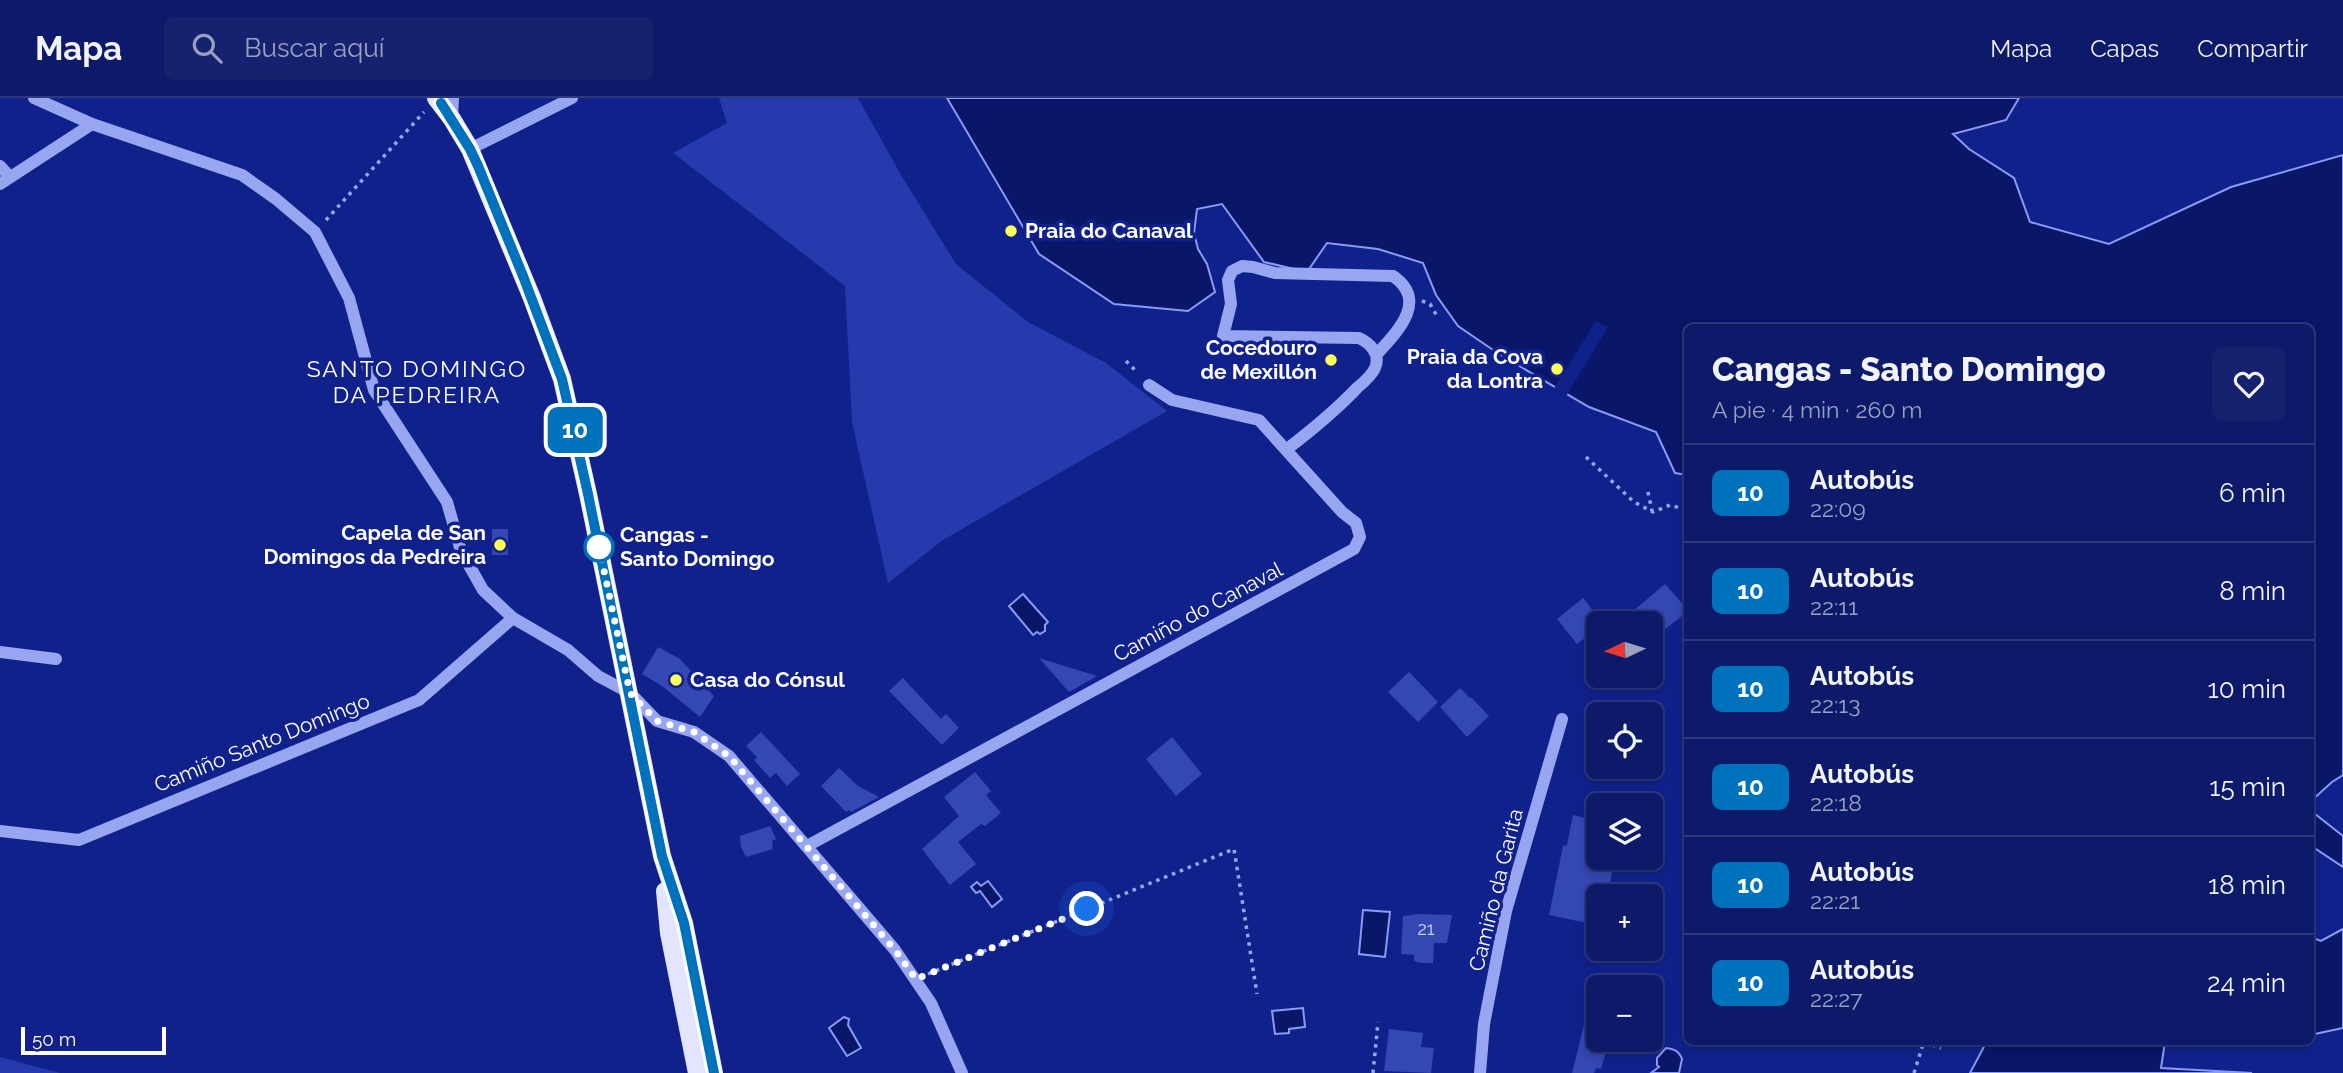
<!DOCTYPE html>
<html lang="es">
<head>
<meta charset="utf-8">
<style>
  body { margin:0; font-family:Raleway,sans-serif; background:#16226f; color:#f1f3f6; height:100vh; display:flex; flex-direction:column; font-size:26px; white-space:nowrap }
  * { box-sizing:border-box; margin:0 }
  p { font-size:23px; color:#9aa0c0 }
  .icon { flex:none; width:38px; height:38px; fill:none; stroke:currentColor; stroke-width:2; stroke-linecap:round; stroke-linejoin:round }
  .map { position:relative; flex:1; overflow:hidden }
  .panel { position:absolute; left:1684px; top:226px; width:630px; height:721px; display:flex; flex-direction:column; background:#0d1969; border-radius:10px; box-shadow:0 4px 10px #0003,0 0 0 2px #2d387d }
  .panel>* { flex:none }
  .badge { padding:0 14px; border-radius:10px; font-size:24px; line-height:46px }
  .needle { width:46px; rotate:266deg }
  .fabs { position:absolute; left:1586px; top:513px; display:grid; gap:14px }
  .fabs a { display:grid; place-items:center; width:77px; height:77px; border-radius:10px; background:#0d1969; box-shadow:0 4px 10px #0003,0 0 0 2px #2d387d; font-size:35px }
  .scale { position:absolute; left:21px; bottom:18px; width:145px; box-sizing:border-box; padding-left:7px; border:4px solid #fff; border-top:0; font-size:19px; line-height:24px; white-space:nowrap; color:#fff; -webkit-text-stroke:5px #11218c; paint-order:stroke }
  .you { position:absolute; width:35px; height:35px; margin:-18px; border:5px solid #fff; border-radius:50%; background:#1a73e8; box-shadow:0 0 0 10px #1a73e833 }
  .map>.badge { position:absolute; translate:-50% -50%; box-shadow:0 0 0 4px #fff }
  .round { display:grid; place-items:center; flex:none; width:74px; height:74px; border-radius:10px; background:#16226f }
  .summary { display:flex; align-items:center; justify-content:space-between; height:119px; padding:0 28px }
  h1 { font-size:33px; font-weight:800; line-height:52px }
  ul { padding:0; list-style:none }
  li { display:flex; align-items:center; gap:21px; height:98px; padding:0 28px; border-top:2px solid #2d387d }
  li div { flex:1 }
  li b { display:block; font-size:26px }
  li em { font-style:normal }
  li .badge { min-width:77px; font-weight:700; text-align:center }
  header { display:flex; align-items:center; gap:42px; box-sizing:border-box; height:98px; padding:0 35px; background:#0d1969; border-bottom:2px solid #2d387d }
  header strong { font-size:33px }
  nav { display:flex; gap:38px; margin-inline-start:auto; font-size:24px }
  .search { width:490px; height:63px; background:#16226f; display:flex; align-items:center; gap:18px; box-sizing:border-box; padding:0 24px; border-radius:10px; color:#9aa0c0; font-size:26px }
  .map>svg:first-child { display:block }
</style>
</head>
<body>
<header>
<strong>Mapa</strong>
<div class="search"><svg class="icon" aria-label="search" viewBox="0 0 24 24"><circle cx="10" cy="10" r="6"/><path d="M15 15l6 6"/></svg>Buscar aquí</div>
<nav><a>Mapa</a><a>Capas</a><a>Compartir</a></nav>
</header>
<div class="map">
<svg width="2343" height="975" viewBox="0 0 2343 975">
  <rect width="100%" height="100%" fill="#11218c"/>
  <path fill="#2639ad" d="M719,0H858L901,77L956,166L1028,224L1106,265L1167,313L943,442L888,485L852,324L845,188L673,55L727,25Z
    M0,959L60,975H0Z"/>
  <path fill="#0a1668" stroke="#8a9bf5" stroke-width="2" d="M947,0H2019L2006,22L1953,36L1969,51L2014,80L2030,124L2109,146L2231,89L2343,57V677L2332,684L2310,704V229H1687V377L1675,375L1656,334L1589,309L1499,256L1458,228L1436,197L1423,165L1378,151L1327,145L1307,174L1264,164L1222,106L1197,111L1194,135L1198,151L1207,166L1215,194L1188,213L1114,206L1039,156Z
    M1023,496L1048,524L1045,527V533L1040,536L1037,534L1033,537L1009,508Z
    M2310,712L2343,738V769L2310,747Z
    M988,783L1002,801L992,809L980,793L976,795L971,789L977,784L981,788Z
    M1363,812L1390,814L1385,859L1359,856Z
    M2343,831V930L2310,937V839L2321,843Z
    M1303,910L1305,929L1289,931V935L1275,936L1272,913Z
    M844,919L849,921L848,927L861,950L847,958L829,930Z
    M1987,943H2180L2165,944L2161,970L2252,975H1970Z
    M1666,950C1674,951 1679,953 1682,961L1679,975H1651L1659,969L1657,967V960Z"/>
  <path fill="#11218c" d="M1596,223L1608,229L1565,300L1553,292Z"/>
  <path fill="#3447b3" d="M492,431H508V457H492Z
    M1665,486L1687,511V514L1650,543V525H1619Z
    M1583,500L1598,519V530L1577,546L1557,521Z
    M658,549L680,561L714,598L700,619L662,588L642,576Z
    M1039,560L1097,578L1069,594Z
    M1409,574L1438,604L1418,624L1388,594Z
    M903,580L941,621L946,616L959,630L942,647L889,593Z
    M1460,590L1470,600L1471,599L1489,618L1467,639L1440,609Z
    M761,634L800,676L787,688L776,675L770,680L754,662L757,659L746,648Z
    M1172,639L1202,676L1176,698L1146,661Z
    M839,670L858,688L879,699L851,714L849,712L846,714L821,688Z
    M975,674L991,693L986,697L1001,715L985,728L981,726L958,744L976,766L950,787L922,751L959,718L944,699Z
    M1573,717L1598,723V760H1615L1607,798H1598V811H1594L1592,826L1549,817L1563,748L1567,747Z
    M770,728L776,741L772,743L773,751L746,759L741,749L740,738Z
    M1419,816L1452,817L1447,845H1434L1433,865H1421L1414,863V857L1401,856L1403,818Z
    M1592,895L1598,896V942H1609L1601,971L1596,970L1594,975H1572Z
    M1389,931L1423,935L1421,949L1434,950L1431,975L1384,973Z"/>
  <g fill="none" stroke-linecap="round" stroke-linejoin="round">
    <path stroke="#98a6f2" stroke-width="3.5" stroke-dasharray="3.5 5" stroke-linecap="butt" d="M326,122L424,14
      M1422,203L1430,206L1437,218
      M1126,263L1138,275
      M1586,359L1634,404L1653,414L1670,407L1687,412
      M1648,394L1652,413
      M928,876L1234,751L1257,896
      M1924,944L1941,950
      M1373,975L1378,924
      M1914,975L1924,943"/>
    <path stroke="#98a6f2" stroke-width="12" d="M34,0L92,26L242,77L276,101L315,134L349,200L374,292L447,404L461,453L483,492L513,520L568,552L598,578L630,595L657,623L694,634L729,658L895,852L931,905L962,975
      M452,21L453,0
      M470,51L572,0
      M0,68L10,79
      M0,86L92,26
      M1287,351C1312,332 1335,313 1357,290C1363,285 1372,277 1375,270C1381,256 1370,245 1359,240L1223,238L1231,206L1228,182L1232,173L1242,168L1253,169L1275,175L1393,178C1429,203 1397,234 1376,257
      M0,554L56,561
      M0,733L79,742L419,602L513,520
      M807,748L1354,451L1360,439L1356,425L1342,414L1259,322L1172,302L1149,287
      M1480,975L1484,926L1506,813L1562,621"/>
    <path stroke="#e3e5ff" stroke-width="18" d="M436,0L452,21L470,51L532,200L562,281L588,396L662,758L684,825L714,975
      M665,793L669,835L697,975"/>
  </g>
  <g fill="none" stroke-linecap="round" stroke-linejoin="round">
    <defs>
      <path id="line" d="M441,5L470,51L478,68L523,178L562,281L588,396L662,758L684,825L714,975"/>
    </defs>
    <use href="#line" stroke="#fff" stroke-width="16"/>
    <use href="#line" stroke="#0072bc" stroke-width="10"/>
    <path stroke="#fff" stroke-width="7" stroke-dasharray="0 12.6" d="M599,449L630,595L657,623L694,634L729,658L895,852L916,881L1087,811"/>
  </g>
  <g fill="#fdff59" stroke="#11218c" stroke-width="2.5">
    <circle cx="1011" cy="133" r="7"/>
    <circle cx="1331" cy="262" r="7"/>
    <circle cx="1557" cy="271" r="7"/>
    <circle cx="500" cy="447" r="7"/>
    <circle cx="676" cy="582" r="7"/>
  </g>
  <circle fill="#fff" stroke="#0072bc" stroke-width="3.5" cx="599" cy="449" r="14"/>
  <g text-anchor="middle" stroke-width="7" stroke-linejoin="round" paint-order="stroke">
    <g font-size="18" fill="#ccd1ec">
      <text x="1426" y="837">21</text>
    </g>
    <g font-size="21" font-weight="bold" fill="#fff" stroke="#11218c" text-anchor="end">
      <text x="1025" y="140" text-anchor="start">Praia do Canaval</text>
      <text x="1317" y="257">Cocedouro<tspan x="1317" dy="24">de Mexillón</tspan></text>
      <text x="1543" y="266">Praia da Cova<tspan x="1543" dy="24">da Lontra</tspan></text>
      <text x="486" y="442">Capela de San<tspan x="486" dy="24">Domingos da Pedreira</tspan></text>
      <text x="690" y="589" text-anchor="start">Casa do Cónsul</text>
    </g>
    <g font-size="21" font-weight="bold" fill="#fff" stroke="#11218c" text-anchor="start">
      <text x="620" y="444">Cangas -<tspan x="620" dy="24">Santo Domingo</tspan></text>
    </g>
    <g font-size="21" fill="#fff" stroke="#11218c">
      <text transform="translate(1198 514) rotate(-28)" y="7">Camiño do Canaval</text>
      <text transform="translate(262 645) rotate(-22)" y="7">Camiño Santo Domingo</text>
      <text transform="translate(1496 792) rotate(-76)" y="7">Camiño da Garita</text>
    </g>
    <g font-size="23" letter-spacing="2" fill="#fff" stroke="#11218c">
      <text x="417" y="279">SANTO DOMINGO<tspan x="417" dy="26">DA PEDREIRA</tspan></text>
    </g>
  </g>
</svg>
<div class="fabs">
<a><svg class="needle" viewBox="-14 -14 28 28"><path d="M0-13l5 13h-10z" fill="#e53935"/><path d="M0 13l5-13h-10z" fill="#9aa0c0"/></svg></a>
<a><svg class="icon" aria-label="locate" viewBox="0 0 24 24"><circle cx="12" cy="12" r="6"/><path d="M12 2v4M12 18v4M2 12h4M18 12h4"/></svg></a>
<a><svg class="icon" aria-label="layers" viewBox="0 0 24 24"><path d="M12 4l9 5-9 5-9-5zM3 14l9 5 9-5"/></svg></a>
<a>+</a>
<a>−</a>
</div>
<div class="scale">50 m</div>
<div class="you" style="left:1087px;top:811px"></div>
<b class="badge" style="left:575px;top:332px;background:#0072bc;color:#fff">10</b>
<section class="panel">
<div class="summary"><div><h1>Cangas - Santo Domingo</h1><p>A pie · 4 min · 260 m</p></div><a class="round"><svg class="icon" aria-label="heart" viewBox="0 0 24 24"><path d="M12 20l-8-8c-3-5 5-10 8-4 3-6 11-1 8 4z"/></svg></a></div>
<ul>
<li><span class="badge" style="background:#0072bc;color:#fff">10</span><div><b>Autobús</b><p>22:09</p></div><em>6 min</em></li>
<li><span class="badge" style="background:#0072bc;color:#fff">10</span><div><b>Autobús</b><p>22:11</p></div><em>8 min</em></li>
<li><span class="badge" style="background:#0072bc;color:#fff">10</span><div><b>Autobús</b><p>22:13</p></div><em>10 min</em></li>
<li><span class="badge" style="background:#0072bc;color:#fff">10</span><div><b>Autobús</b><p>22:18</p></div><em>15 min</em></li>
<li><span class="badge" style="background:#0072bc;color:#fff">10</span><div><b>Autobús</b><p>22:21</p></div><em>18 min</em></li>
<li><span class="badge" style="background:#0072bc;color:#fff">10</span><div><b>Autobús</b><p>22:27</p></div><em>24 min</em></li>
</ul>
</section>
</div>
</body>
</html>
